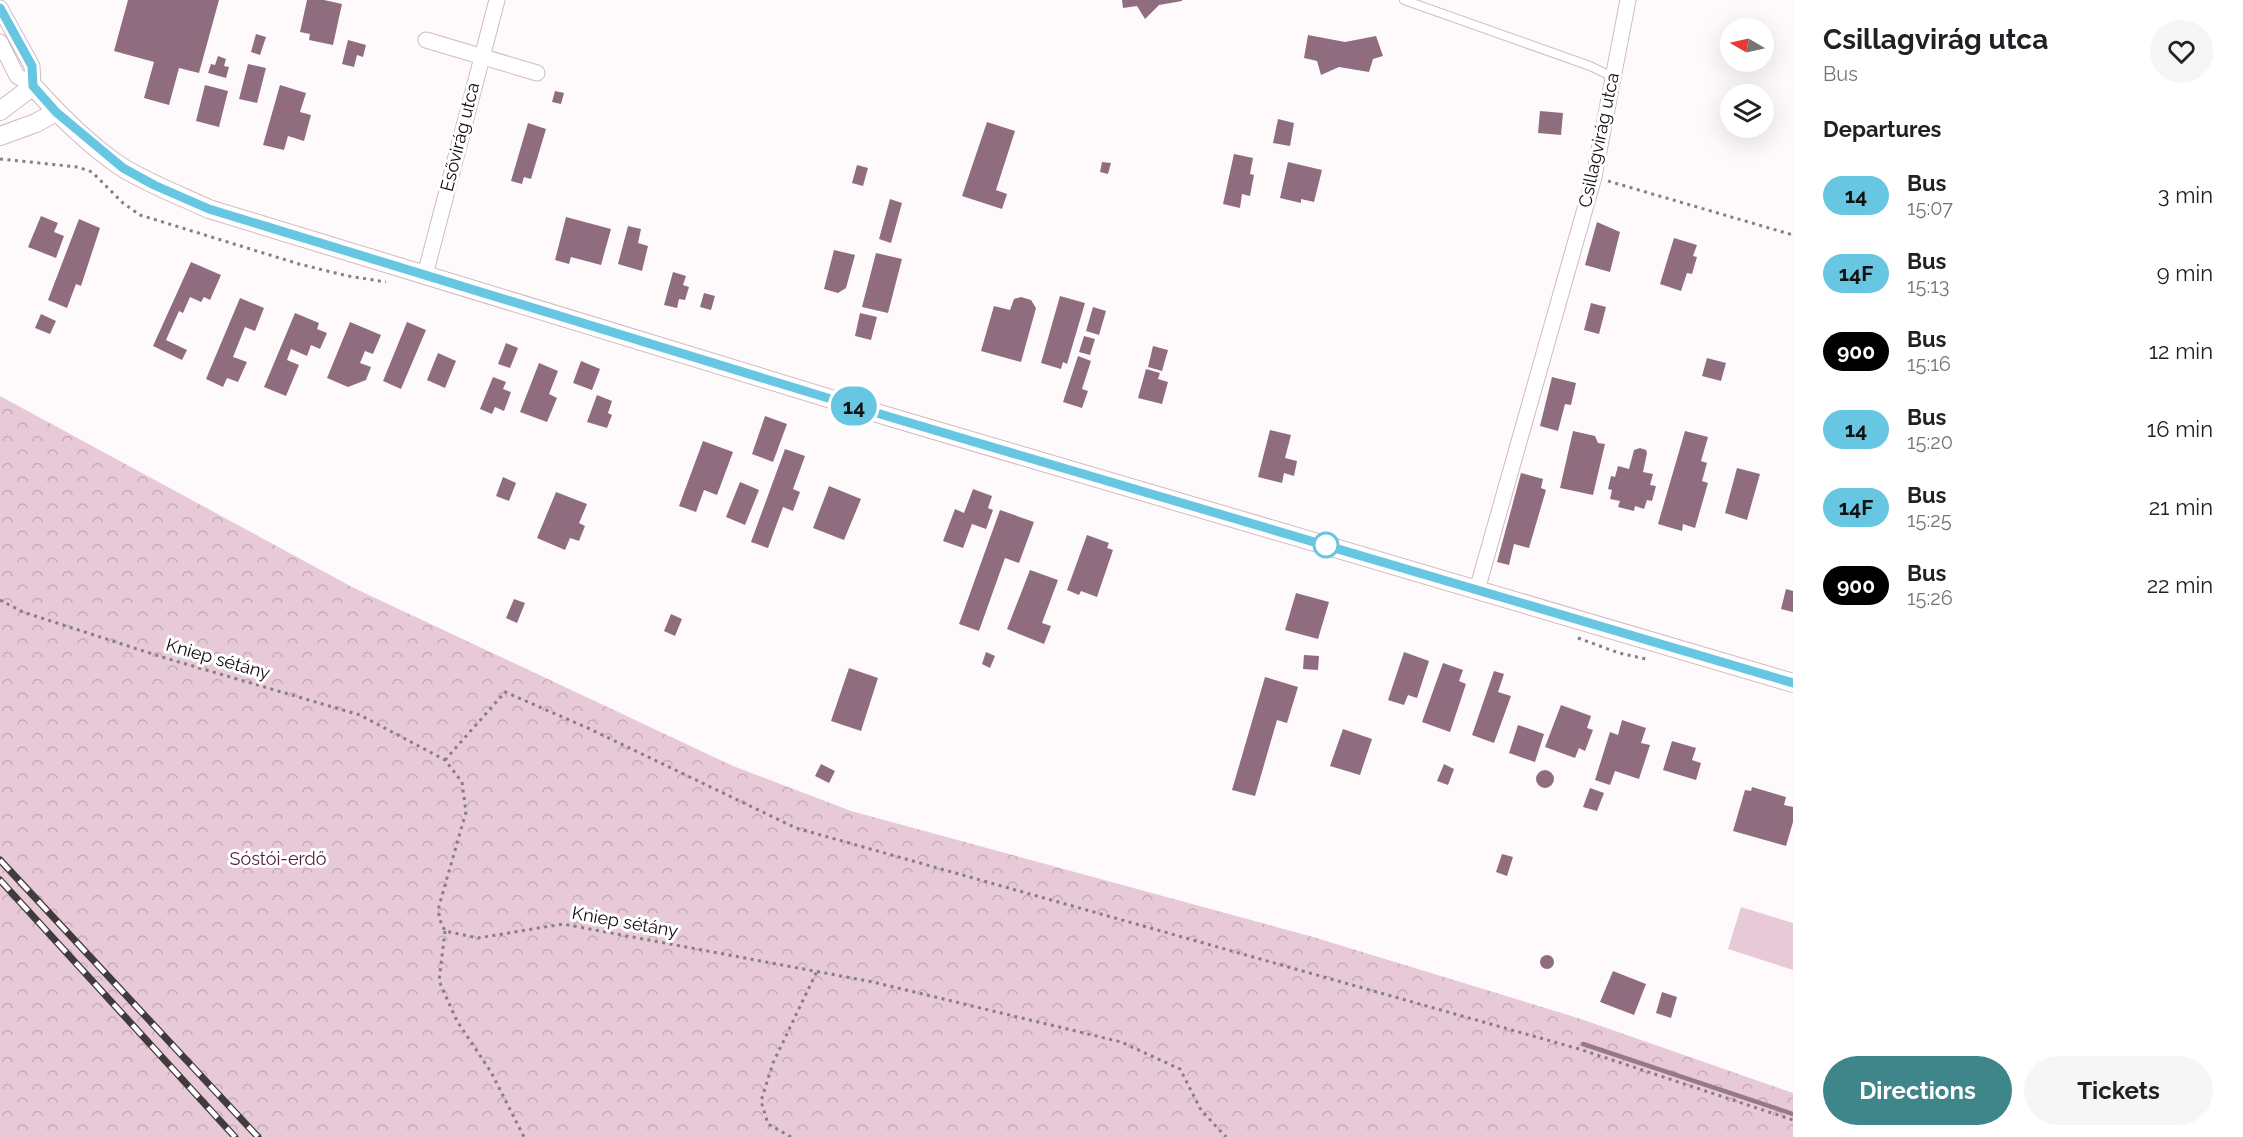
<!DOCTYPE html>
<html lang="en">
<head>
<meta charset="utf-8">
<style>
  body { margin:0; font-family:Raleway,sans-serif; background:#f6f6f6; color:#202124; height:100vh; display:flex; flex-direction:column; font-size:22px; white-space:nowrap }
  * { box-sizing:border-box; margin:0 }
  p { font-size:20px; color:#757577 }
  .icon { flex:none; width:33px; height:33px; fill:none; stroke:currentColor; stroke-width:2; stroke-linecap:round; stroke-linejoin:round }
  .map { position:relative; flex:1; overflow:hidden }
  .drawer { display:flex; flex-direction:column; background:#fff; width:450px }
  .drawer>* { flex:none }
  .badge { padding:0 12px; border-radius:20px; font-size:21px; line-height:39px }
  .needle { width:39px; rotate:279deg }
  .fabs { position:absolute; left:1720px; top:18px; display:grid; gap:12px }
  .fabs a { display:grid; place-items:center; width:54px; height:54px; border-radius:50%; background:#fff; box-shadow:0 6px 24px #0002; font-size:30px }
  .map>.badge { position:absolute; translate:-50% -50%; box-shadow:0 0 0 3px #fff }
  h2 { padding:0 30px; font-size:22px; line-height:54px }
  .round { display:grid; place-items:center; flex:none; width:63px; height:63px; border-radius:32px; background:#f6f6f6 }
  .overview { display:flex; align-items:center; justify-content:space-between; height:102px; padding:0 30px }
  h1 { font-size:28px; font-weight:700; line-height:45px }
  .action { display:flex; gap:12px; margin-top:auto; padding:12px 30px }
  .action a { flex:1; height:69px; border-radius:36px; background:#3e8689; color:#fff; font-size:24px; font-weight:700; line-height:69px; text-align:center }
  .action a+a { background:#f6f6f6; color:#202124 }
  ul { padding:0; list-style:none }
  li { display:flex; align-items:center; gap:18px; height:78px; padding:0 30px }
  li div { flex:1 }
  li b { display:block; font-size:22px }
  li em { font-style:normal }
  li .badge { min-width:66px; font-weight:700; text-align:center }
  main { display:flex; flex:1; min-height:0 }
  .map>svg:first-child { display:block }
</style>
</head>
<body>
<main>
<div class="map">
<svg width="1793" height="1137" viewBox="0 0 1793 1137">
  <defs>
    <pattern id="forest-crowns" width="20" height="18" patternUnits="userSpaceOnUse" patternTransform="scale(1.5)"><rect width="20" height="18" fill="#e8c9d7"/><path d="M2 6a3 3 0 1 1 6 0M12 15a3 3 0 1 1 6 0" fill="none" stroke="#c6abb7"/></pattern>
  </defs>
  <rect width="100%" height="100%" fill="#fefafc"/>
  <path fill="url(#forest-crowns)" d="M0,396L354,588L733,766L851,811L1313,937L1578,1018L1793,1093V1137H0Z"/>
  <path fill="#e8c9d7" d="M1741,907L1793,923V970L1728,949Z"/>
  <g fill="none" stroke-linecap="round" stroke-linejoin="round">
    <path stroke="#977988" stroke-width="4.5" d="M1583,1044L1793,1114"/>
  </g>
  <path fill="#906d7e" d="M128,0H219L199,73L179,68L169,105L144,98L154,62L114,51Z
    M307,0H324L342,4L333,45L309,40L310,34L300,32Z
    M1122,0H1182V1L1159,5L1145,19L1137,6L1123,8Z
    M256,34L266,37L260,55L251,52Z
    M1308,35L1345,42L1376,36L1383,56L1373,59L1369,72L1339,67L1321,75L1317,61L1304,58Z
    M348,40L366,45L363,57L357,55L354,67L342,64Z
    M218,56L226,59L224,66L229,67L226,78L208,73L211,64L215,65Z
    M248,64L266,68L257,103L239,99Z
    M205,85L228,91L219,127L196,121Z
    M280,85L306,93L300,112L311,115L304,141L288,136L284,150L263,145Z
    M555,91L564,93L561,104L552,102Z
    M1540,111L1563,113L1561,135L1538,133Z
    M1278,119L1294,123L1290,146L1273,143Z
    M987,122L1015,131L996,190L1007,194L1002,209L962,196Z
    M528,123L546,129L531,179L524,177L522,184L511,181Z
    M1234,154L1253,158L1250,174L1254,175L1250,196L1242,194L1240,208L1223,204Z
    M1102,162L1111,163L1108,174L1100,172Z
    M1288,162L1322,170L1314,202L1301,199V203L1280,198Z
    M857,165L868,168L863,186L852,183Z
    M890,199L902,203L891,243L879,239Z
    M41,216L58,223L54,232L64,236L56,258L28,247Z
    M566,217L611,229L601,265L571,257L569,264L555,260Z
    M79,219L100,228L81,286L76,284L67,308L48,300Z
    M1597,222L1620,232L1610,272L1585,265Z
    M628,226L641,229L638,243L648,246L642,271L618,264Z
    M1674,238L1697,245L1693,256L1697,257L1692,274L1687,273L1681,291L1660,284Z
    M834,250L855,255L846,288L838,293L824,289Z
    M876,253L902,259L888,313L862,307Z
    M191,262L221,275L210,300L204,297L201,302L190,297L183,313L179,311L166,340L187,350L182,360L153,346Z
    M673,272L686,276L683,285L689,287L685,300L679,299L677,308L664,305Z
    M704,293L715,296L711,310L700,307Z
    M1060,296L1085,303L1067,364L1063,362L1061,369L1041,363Z
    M1021,297L1031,300L1036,308L1021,362L981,351L994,306L1010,310L1014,299Z
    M240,298L264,308L255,331L245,327L233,357L247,362L238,382L227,378L223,387L206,379Z
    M1591,303L1606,307L1599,334L1584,330Z
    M1093,307L1106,311L1099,335L1086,331Z
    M295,313L319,323L317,329L327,333L320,349L311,345L307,356L291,349L287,360L299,365L286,396L264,387Z
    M860,313L877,317L871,340L855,336Z
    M41,314L56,321L50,334L35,328Z
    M350,322L381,335L373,354L365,351L360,363L371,367L366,380L348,387L327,378Z
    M407,322L426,330L401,389L383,381Z
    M1084,336L1095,339L1090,355L1079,352Z
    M506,343L518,348L510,368L498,364Z
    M1153,346L1168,350L1162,371L1148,367Z
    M438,353L456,361L445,388L427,380Z
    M1078,356L1091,361L1082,389L1088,391L1082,408L1063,402Z
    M1707,358L1726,363L1721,381L1702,376Z
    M581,361L600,369L592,390L573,383Z
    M539,363L558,371L549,394L557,398L547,422L520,412Z
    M1146,369L1160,373L1158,379L1168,382L1162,404L1138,398Z
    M493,377L506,382L503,389L511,392L504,411L495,407L492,414L480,409Z
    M1552,377L1576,383L1571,405L1565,404L1558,431L1540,426Z
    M597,395L612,401L608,413L612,415L607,428L587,422Z
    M765,416L787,424L773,462L752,454Z
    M1270,430L1291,435L1285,458L1297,461L1294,476L1284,473L1282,483L1258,477Z
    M1573,431L1595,436L1598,443L1605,444L1593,495L1560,488Z
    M1685,431L1708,437L1701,461L1707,463L1702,481L1708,483L1695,528L1683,524L1682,531L1658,524Z
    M703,441L733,452L717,495L704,490L696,512L679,506Z
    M1640,448L1646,450L1647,453L1643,472L1653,474L1650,485L1656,486L1652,501L1647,500L1644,509L1635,506L1634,511L1618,507L1620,501L1610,499L1612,490L1608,489L1611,476L1615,477L1618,466L1629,469L1634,450Z
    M785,449L805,456L793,489L800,492L793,511L783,507L768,548L751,542Z
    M1737,468L1760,474L1747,520L1725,513Z
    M1521,473L1543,479L1541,488L1546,490L1529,548L1514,544L1509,565L1497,562Z
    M503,477L516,483L509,501L496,496Z
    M740,482L759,490L745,525L726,517Z
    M829,486L861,499L844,540L813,528Z
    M973,489L992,496L988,508L993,510L986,529L972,524L963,548L943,541L955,509L964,513Z
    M556,492L587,504L579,523L585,526L579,541L570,538L565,550L537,538Z
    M1000,510L1034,522L1019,563L1005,558L979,631L959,624Z
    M1087,535L1109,543L1107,548L1113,550L1097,597L1081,591L1079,595L1067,590Z
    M1030,570L1058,580L1042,623L1051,626L1044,644L1007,629Z
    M1786,589L1793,591V612L1781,609Z
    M1296,593L1329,602L1318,639L1285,630Z
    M514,599L525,603L517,623L506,618Z
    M671,614L682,619L675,636L664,631Z
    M986,652L995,656L990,668L982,664Z
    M1404,652L1429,661L1417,698L1408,695L1404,705L1388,700Z
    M1304,655L1319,656L1318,670L1303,669Z
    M1443,663L1463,670L1459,681L1466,684L1450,732L1422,722Z
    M849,668L878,678L861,731L831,721Z
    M1494,671L1504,674L1498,692L1511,696L1494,743L1472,735Z
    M1265,677L1298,687L1287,723L1277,720L1255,796L1232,790Z
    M1561,705L1591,716L1587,728L1593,730L1585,751L1579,748L1575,758L1545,747Z
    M1622,720L1646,728L1641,743L1650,745L1639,779L1615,771L1610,785L1595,780L1610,732L1618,735Z
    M1518,725L1544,734L1535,762L1509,753Z
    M1343,729L1372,739L1360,775L1330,766Z
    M1672,741L1696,748L1692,760L1701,763L1696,780L1663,770Z
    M821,764L835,771L829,783L815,776Z
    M1444,764L1454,769L1448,785L1437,781Z
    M1536 779a9 9 0 1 1 18 0a9 9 0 1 1-18 0Z
    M1752,787L1786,797L1784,805L1793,807V822L1786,846L1733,831L1745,790L1751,791Z
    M1590,788L1604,793L1597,811L1583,807Z
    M1502,854L1513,857L1507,876L1496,872Z
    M1540 962a7 7 0 1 1 14 0a7 7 0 1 1-14 0Z
    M1613,971L1646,984L1634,1015L1600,1002Z
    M1662,992L1677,997L1671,1018L1656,1013Z"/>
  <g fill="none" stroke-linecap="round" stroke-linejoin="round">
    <defs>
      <path id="service" d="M1404,0L1590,66L1613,77"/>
      <path id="minor" d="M0,8L32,66L33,86
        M426,40L537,73
        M0,42L17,76L33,86
        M425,275L497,0
        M1477,590L1594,177L1628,0"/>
      <path id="tertiary" d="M0,111L33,86C57,113 94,150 125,169C152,185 181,196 209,209L890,417L1793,683
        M0,136L36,123L56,112"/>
    </defs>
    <use href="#service" stroke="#d1bac5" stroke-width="10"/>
    <use href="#minor" stroke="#d1bac5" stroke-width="17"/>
    <use href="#tertiary" stroke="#d1bac5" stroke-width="20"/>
    <path stroke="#857f82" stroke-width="3" stroke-dasharray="3 4.5" stroke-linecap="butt" d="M0,159L78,167L92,172L123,203L140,215L299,264L348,276L386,282
      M1608,181L1793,235
      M0,600L23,612L162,657L360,715L445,760L462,782L466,812L439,906V918L445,931L478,938L563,924L873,982L1121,1042L1180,1069L1201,1110L1226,1137
      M1578,638L1619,653L1646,659
      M445,760L505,692L590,729L796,828L1579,1049L1793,1120
      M445,931L439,981L457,1021L491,1072L524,1137
      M791,1137L768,1124L761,1101L773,1063L817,971"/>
    <use href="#service" stroke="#fff" stroke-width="8"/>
    <use href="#minor" stroke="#fff" stroke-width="15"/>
    <use href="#tertiary" stroke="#fff" stroke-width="18"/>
    <defs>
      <path id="rail" d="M0,860L258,1137
        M0,880L235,1137"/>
    </defs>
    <use href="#rail" stroke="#423b3e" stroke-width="7"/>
    <use href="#rail" stroke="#fff" stroke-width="4.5" stroke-dasharray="14" stroke-linecap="butt"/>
  </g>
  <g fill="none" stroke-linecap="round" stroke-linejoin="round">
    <defs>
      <path id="line" d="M0,8L32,66L33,86L56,112L123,168L154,185L209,209L890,417L1793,683"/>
    </defs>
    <use href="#line" stroke="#fff" stroke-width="14"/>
    <use href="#line" stroke="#67c6e1" stroke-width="9"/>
  </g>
  <circle fill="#fff" stroke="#67c6e1" stroke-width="3" cx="1326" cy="545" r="12"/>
  <g text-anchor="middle" stroke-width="6" stroke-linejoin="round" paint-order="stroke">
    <g font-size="18" fill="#110a0d" stroke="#fff">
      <text transform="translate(460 137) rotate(-76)" y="6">Esővirág utca</text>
      <text transform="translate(1599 140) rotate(-78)" y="6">Csillagvirág utca</text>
      <text transform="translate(218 659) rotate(16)" y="6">Kniep sétány</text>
      <text transform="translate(625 922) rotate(10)" y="6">Kniep sétány</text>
    </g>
    <g font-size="18" fill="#4e1d38" stroke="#fff">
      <text x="278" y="865">Sóstói-erdő</text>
    </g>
  </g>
</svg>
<div class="fabs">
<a><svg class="needle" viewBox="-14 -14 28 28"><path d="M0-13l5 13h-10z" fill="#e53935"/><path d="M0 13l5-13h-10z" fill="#757577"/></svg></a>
<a><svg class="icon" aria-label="layers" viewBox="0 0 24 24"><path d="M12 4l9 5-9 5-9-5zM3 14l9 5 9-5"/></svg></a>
</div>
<b class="badge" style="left:854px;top:406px;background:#67c6e1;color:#111">14</b>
</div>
<section class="drawer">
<div class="overview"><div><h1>Csillagvirág utca</h1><p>Bus</p></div><a class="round"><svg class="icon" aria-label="heart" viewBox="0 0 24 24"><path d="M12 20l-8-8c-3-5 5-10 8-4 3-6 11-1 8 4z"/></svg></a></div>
<h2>Departures</h2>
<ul>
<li><span class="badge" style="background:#67c6e1;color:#111">14</span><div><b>Bus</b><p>15:07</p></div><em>3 min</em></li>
<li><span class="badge" style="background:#67c6e1;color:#111">14F</span><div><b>Bus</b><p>15:13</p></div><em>9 min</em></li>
<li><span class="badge" style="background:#000;color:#fff">900</span><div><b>Bus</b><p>15:16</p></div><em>12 min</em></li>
<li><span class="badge" style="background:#67c6e1;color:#111">14</span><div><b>Bus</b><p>15:20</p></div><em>16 min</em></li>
<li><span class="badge" style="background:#67c6e1;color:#111">14F</span><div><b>Bus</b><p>15:25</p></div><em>21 min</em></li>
<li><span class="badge" style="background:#000;color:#fff">900</span><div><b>Bus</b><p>15:26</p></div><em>22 min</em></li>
</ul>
<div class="action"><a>Directions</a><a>Tickets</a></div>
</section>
</main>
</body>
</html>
